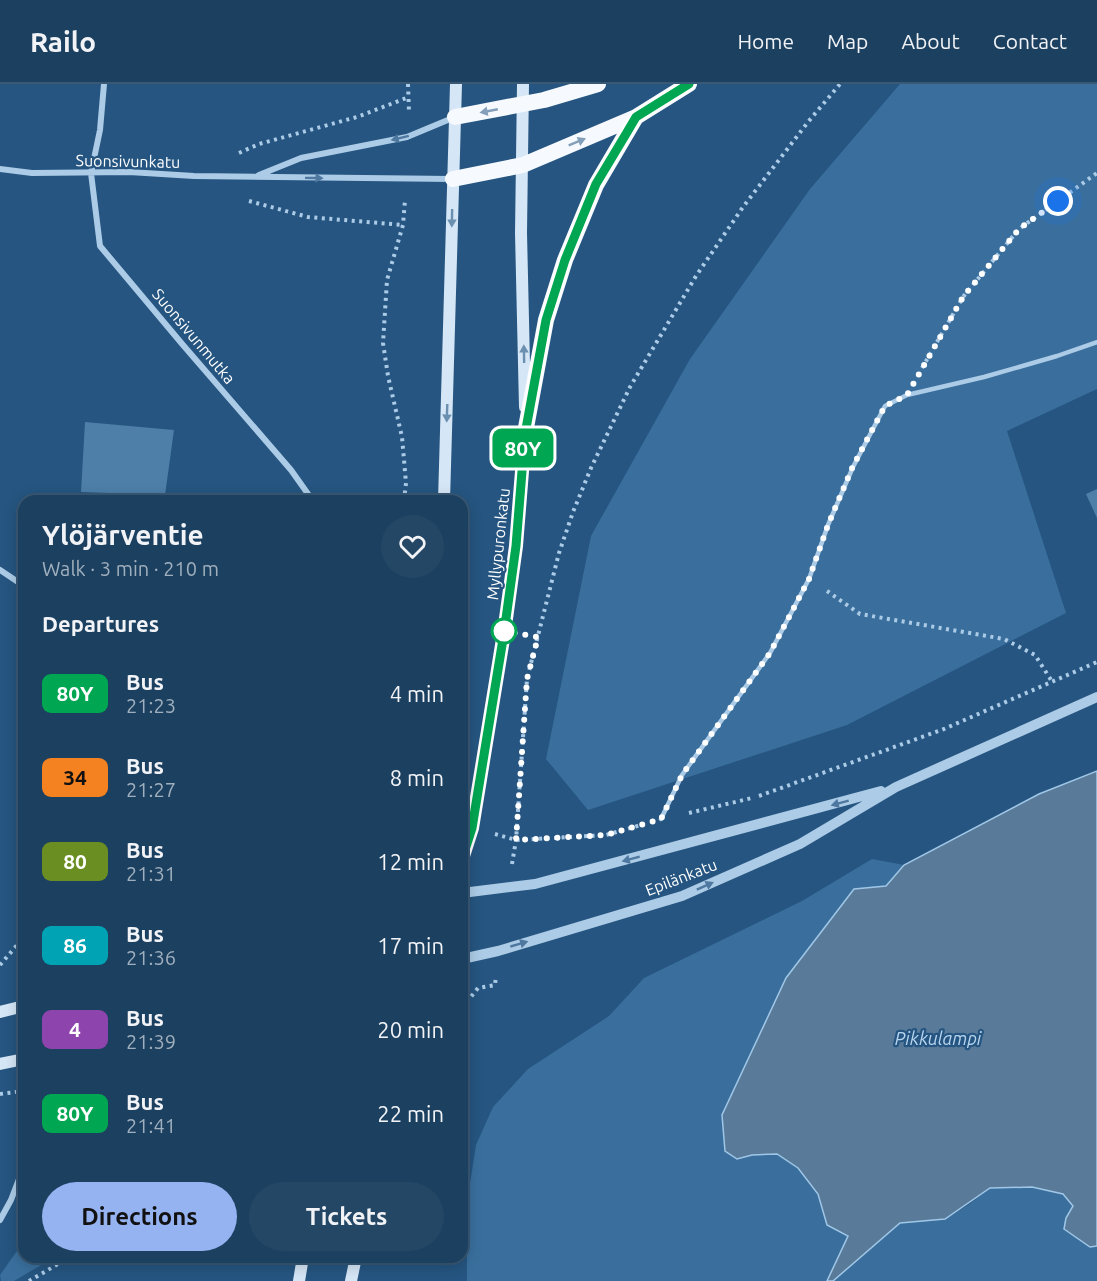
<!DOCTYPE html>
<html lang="en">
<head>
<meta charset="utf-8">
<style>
  body { margin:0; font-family:Ubuntu,sans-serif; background:#254766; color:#f1f3f6; height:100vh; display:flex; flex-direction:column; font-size:22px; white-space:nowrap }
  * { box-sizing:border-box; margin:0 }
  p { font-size:20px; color:#a0afbd }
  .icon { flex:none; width:33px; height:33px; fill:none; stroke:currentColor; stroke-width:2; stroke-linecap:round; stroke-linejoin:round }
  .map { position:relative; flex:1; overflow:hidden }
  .drawer { position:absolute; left:18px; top:411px; width:450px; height:768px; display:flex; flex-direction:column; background:#1c4060; border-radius:18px; box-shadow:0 3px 15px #0003,0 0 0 2px #3a5975 }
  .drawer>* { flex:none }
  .badge { padding:0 12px; border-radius:9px; font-size:21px; line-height:39px }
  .you { position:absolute; width:30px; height:30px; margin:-15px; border:4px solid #fff; border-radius:50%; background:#1a73e8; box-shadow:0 0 0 9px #1a73e833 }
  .map>.badge { position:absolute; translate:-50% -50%; box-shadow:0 0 0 3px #fff }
  h2 { padding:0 24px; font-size:22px; line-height:54px }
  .round { display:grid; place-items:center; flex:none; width:63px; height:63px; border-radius:32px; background:#254766 }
  .head { display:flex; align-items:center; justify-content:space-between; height:102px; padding:0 24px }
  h1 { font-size:28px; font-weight:700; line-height:45px }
  .action { display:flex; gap:12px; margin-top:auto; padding:12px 24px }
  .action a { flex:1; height:69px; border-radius:36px; background:#95b2f1; color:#111; font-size:24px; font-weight:700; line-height:69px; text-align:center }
  .action a+a { background:#254766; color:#f1f3f6 }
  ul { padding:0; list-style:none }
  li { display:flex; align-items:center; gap:18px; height:84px; padding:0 24px }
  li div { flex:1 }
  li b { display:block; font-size:22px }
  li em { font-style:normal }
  li .badge { min-width:66px; font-weight:700; text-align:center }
  header { display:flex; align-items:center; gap:36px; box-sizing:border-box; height:84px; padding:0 30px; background:#1c4060; border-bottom:2px solid #3a5975 }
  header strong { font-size:28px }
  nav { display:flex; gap:33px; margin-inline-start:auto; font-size:21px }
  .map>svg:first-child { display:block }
</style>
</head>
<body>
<header>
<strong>Railo</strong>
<nav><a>Home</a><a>Map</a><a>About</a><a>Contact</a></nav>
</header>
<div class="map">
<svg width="1097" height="1197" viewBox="0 0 1097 1197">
  <rect width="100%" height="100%" fill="#255580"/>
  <path fill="#3a6f9d" d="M900,0H1097V305L1007,347L1066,529L847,641L588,726L546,675L591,452L690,275L810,105Z
    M872,775L904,781L886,802L854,806L786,894L722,1031L737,1075L752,1071L777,1070L798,1084L818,1110L827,1141L849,1152L827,1197H467V1119L476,1061L493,1023L528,985L609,932L644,894L802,817Z
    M1031,1103L1063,1110L1073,1122L1066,1134L1090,1163L1097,1162V1197H833L900,1139L945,1135L968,1121L990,1104Z
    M24,1157V1173H55L14,1197H1L0,1191Z"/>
  <path fill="#597b99" stroke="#a0c7e7" stroke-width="1.5" d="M1097,687V1162L1090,1163L1064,1145L1066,1134L1073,1122L1063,1110L1032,1103L990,1104L945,1135L900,1139L833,1197H827L848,1152L827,1141L818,1110L798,1084L777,1070L752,1071L737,1075L725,1067L722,1031L786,894L854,805L886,802L904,781L1039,710Z"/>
  <path fill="#4d7fa8" d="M85,338L174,346L165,411L81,408Z
    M1097,405V434L1086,410Z"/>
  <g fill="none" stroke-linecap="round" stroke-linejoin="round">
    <path stroke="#accbe6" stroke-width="4" stroke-dasharray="3 4.5" stroke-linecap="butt" d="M408,0L409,28
      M239,69L259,60L357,33L409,13
      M249,117L308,133L403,141
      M922,284L963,213L1019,145L1097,89
      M404,417L406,399L402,353L388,292L383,259L387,196L403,141L405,116
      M827,507L860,530L1004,555L1035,571L1053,599
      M759,712L944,645L1097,578
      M689,729L752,714
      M495,750L516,756L606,751L641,741
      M512,780L516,756L527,595L559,469L573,428L591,384L630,303L696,192L743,123L808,38L840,0
      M0,881L24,853
      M462,924L478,904L495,901L496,892
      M0,1010L24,1007
      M29,1197L70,1173"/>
    <path stroke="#accbe6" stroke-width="4.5" d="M661,735L682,691L770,569L809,495L828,441L853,383L885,322L907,311L984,293L1057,272L1097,258"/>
    <path stroke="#accbe6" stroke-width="6" d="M104,0L100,46L91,89L100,162L183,261L291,386L313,417
      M0,85L32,89L129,88L194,92L452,95
      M259,91L301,74L407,53L455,33
      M0,486L24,502
      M0,1136L11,1116L24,1082"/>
    <path stroke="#accbe6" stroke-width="10" d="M462,809L535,800L881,707
      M462,875L498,867L682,812L800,760L896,703L1097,613"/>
    <path stroke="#d5e6f6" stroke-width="12" d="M523,0L521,149L525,323
      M444,417L456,0
      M462,775L472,744L504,549L516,462L525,343
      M0,928L24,922
      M0,980L24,975
      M299,1197L303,1173
      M351,1197L356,1173"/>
    <path stroke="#f6fafe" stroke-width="16" d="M455,33L544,16L598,0
      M453,95L523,81L636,33L689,0
      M525,349L546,236L565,176L596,101L636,33"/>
  </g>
  <defs><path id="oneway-solid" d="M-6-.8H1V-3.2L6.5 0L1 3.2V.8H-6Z" transform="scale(1.5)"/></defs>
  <g fill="#839fb9">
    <use href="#oneway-solid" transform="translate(489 27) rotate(169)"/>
    <use href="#oneway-solid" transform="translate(577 58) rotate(-22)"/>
  </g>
  <g fill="#4e789f">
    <use href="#oneway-solid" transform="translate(400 54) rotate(166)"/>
    <use href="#oneway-solid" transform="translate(314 94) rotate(1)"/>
    <use href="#oneway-solid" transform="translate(840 719) rotate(165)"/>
    <use href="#oneway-solid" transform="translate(631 775) rotate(165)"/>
    <use href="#oneway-solid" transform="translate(705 802) rotate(-24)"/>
    <use href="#oneway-solid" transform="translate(519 860) rotate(-16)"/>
  </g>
  <g fill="#6b8faf">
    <use href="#oneway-solid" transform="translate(452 134) rotate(91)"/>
    <use href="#oneway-solid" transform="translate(524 270) rotate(-91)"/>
    <use href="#oneway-solid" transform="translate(447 329) rotate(92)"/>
  </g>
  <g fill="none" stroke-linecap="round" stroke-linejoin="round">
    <defs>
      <path id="line" d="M462,775L472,744L504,549L516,462L525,350L546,236L565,176L596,100L626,50L636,33L689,0"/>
    </defs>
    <use href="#line" stroke="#fff" stroke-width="14"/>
    <use href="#line" stroke="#00a651" stroke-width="9"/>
    <path stroke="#fff" stroke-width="6" stroke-dasharray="0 10.8" d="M504,547L538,553L527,595L516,756L606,751L661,735L682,691L770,569L809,495L828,441L853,382L885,322L907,311L963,213L1019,145L1058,117"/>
  </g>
  <circle fill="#fff" stroke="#00a651" stroke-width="3" cx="504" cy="547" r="12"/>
  <g text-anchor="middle" stroke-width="4.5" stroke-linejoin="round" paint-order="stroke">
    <g font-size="16" fill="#fff" stroke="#255580">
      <text transform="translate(128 77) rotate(1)" y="6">Suonsivunkatu</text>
      <text transform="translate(194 252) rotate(50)" y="6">Suonsivunmutka</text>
      <text transform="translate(498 460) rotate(-84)" y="6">Myllypuronkatu</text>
      <text transform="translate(681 793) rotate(-21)" y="6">Epilänkatu</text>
    </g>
    <g font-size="18" font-style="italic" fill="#b7d5ee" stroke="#255580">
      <text x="938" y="961">Pikkulampi</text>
    </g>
  </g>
</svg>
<div class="you" style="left:1058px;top:117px"></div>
<b class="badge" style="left:523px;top:364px;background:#00a651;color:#fff">80Y</b>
<section class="drawer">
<div class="head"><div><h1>Ylöjärventie</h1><p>Walk · 3 min · 210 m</p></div><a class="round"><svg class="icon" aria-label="heart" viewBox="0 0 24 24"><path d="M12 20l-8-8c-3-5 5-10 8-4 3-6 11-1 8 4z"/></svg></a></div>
<h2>Departures</h2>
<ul>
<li><span class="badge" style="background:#00a651;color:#fff">80Y</span><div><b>Bus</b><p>21:23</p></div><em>4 min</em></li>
<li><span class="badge" style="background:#f58220;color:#111">34</span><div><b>Bus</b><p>21:27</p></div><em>8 min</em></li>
<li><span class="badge" style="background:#6b8e23;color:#fff">80</span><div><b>Bus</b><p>21:31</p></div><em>12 min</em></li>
<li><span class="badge" style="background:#00a3b4;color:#fff">86</span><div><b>Bus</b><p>21:36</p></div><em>17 min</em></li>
<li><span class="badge" style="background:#8e44ad;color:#fff">4</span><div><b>Bus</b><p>21:39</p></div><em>20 min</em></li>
<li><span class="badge" style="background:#00a651;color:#fff">80Y</span><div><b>Bus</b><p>21:41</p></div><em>22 min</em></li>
</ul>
<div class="action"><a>Directions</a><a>Tickets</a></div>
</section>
</div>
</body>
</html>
